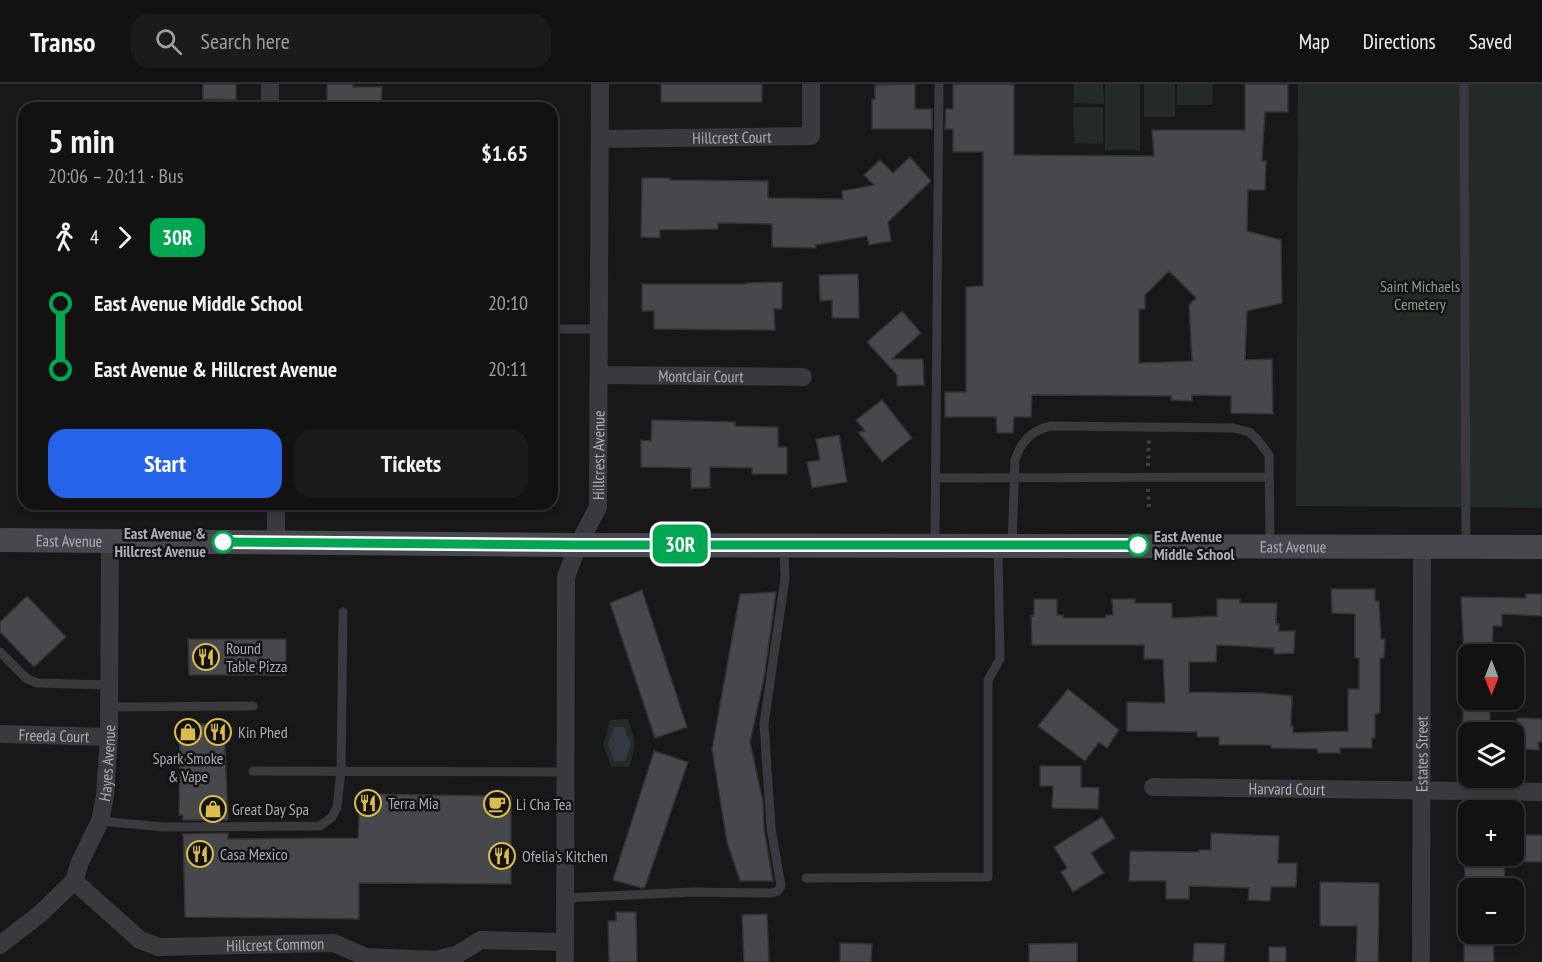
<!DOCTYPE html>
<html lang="en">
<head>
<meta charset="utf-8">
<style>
  body { margin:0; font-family:"PT Sans Narrow",sans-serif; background:#1b1b1c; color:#f1f3f6; height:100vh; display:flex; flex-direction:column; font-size:22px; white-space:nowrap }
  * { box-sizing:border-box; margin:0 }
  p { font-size:20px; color:#9c9ea0 }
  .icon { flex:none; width:33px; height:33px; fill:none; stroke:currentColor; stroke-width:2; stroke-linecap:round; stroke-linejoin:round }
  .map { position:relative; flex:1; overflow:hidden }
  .sheet { position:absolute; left:18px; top:18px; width:540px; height:408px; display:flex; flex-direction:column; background:#121213; border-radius:18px; box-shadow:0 3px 9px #0003,0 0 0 2px #313233 }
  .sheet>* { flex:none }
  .badge { padding:0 12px; border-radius:9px; font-size:21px; line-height:39px }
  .needle { width:39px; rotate:180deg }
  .buttons { position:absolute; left:1458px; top:560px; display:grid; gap:12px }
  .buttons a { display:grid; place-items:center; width:66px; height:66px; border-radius:12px; background:#121213; box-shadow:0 3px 9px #0003,0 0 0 2px #313233; font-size:30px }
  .map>.badge { position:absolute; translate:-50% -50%; box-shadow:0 0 0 3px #fff }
  .legs { display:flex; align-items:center; gap:9px; height:66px; padding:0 30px; font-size:20px }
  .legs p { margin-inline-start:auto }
  .summary { display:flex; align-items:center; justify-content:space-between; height:102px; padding:0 30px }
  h1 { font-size:33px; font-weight:700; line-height:45px }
  .action { display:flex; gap:12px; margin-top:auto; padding:12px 30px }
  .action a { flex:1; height:69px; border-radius:18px; background:#2563eb; color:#fff; font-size:24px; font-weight:700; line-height:69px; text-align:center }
  .action a+a { background:#1b1b1c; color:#f1f3f6 }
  ul { padding:0 30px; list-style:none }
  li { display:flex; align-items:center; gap:21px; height:66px; font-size:22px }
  li i { display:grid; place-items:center; width:9px; height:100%; margin:0 8px; background:currentColor }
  li i::after { content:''; width:15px; height:15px; margin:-8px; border:4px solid; border-radius:50%; background:#121213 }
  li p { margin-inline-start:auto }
  li:first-child i { background:linear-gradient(#0000 50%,currentColor 0) }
  li:last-child i { background:linear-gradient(currentColor 50%,#0000 0) }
  header { display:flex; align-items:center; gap:36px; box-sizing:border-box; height:84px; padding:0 30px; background:#121213; border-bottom:2px solid #313233 }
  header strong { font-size:28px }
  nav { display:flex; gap:33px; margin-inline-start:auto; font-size:21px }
  .search { width:420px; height:54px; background:#1b1b1c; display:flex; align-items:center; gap:15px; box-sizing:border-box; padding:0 21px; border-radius:18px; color:#9c9ea0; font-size:22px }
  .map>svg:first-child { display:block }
</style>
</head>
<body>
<header>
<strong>Transo</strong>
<div class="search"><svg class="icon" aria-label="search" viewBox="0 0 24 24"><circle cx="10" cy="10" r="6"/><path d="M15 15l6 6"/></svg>Search here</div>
<nav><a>Map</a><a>Directions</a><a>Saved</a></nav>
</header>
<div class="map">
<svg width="1542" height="878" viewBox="0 0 1542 878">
  <rect width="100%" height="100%" fill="#181819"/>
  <path fill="#242b26" d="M1074,0H1103L1104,20L1073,19Z
    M1105,0H1140V66H1105Z
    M1144,0H1175V33H1144Z
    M1177,0H1213L1212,21H1177Z
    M1298,0H1542V424L1296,422Z
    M1073,23H1103V60L1074,59Z
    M628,635C635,656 637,661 629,683H611L603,661L610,636Z"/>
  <path fill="#333941" d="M614,643H624L631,660L625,677H614L608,660Z"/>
  <path fill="#47484b" stroke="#323235" stroke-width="1.5" fill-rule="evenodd" d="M203,0H236V16L203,15Z
    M327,0H353V3H382L381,24H327Z
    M661,0H762V18H661Z
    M915,0V25H932V45H872V15H875V1Z
    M953,0H1014V71L1154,72L1152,46H1245V0H1288V28H1265L1262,77H1266L1265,106H1248L1247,147L1281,156L1282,219L1247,227L1245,276L1272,275L1273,330L1231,329V312L1192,311V317L1171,316V312L1032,311L1031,333H1014L1013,349H997L996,333H945V308H966V203L983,202V68H953V45H945L946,25H953ZM1169,187L1196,214L1189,221L1192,277L1139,279V225H1145V211Z
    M910,73L931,97L888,138L891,157L869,161L867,152L816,161V164L772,163V140L718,139V145L660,146V154L641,153L642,94H670V96L768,97V114L843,115L842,107L874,101L864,91L880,76L893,89Z
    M858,190L859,234H832V216L820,217L819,191Z
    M782,198V225H774L775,246L654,245V227H642V200H746V199Z
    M902,227L921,249L892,275H923L924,301L897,302V291L867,258Z
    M882,316L912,354L882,378L858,348L865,347L856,336Z
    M652,336L735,338V342L778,343V363H787V390H752V384L710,383V404H691V384L641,383V356L651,357Z
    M839,351L847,398L812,404L807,378L820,376L816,355Z
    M1331,505H1375V517H1379L1381,555H1385L1384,574H1380V628L1375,631V654H1372V664H1340V669H1318L1317,665L1271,664V661H1219V653H1197V648L1127,647V618L1165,619L1163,575H1144V561H1032L1031,532H1034V515H1057V531H1063V534H1106V531H1113L1112,515H1135V519H1172V534L1217,532V515H1240V519H1277L1276,540H1279V547H1295L1294,569L1274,570V564L1217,561L1216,578H1189V608L1263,609L1292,612L1291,642H1293V649L1348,647V605H1359V574H1355V530L1332,529Z
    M642,506L687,643L655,654L610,519Z
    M776,508L764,594L750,658L763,718L764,745L773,797H740L727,758L712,665L740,510Z
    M1525,510H1542V532L1502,530V542H1493L1492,570H1464L1461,513L1526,514Z
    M27,512L66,553L34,583L0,548V538Z
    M188,555H286V591H189Z
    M1068,605L1119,646L1107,664L1099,658L1085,677L1038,642Z
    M1463,615H1490V648H1463Z
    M1517,634L1542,635V658H1538L1539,666L1517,665Z
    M180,640H224L228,736H183V731H179Z
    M654,667L688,678L645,803L642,804L613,796Z
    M1040,682H1081V703L1099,704L1098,725L1052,724L1053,702H1040Z
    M360,710L511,712V800L359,799V835L185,833L183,750L228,749V755L358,754Z
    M1102,733L1115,754L1091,769L1104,789L1073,808L1061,788L1067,784L1054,763Z
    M1211,749L1279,752L1278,779H1297L1296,803H1271L1270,817L1248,816L1249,804L1189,802V815H1166V797H1129L1130,767L1199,768V766H1211Z
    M1515,751H1542V778H1515Z
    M1464,771H1504L1505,804H1472V793H1465Z
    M1320,798L1379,799L1378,878H1356L1357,842H1320Z
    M616,828H636L637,878H609L608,837H616Z
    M767,830L769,878H744L742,831Z
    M1464,849H1493L1494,878H1464Z
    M840,859L872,860L871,878H840Z
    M1077,859V878H1029V860Z
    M1194,859L1225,860L1224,878H1193Z
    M1269,863H1286V878H1269Z"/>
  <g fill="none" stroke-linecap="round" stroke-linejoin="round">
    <path stroke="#3f4045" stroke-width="4" stroke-dasharray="3 4.5" stroke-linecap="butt" d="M1148,382L1149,354
      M1148,405L1149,426"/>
    <path stroke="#39393e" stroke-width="9" d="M1464,0L1466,462
      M552,245H599
      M936,394L1269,393
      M935,460L939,0
      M1012,461L1015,376C1021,357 1032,346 1051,342L1233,344L1249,348L1257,355L1269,371L1270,461
      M0,568L27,595L38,599L109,601
      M109,623L253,622
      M253,687L565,688
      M100,737L163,743L320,742L332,733L337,723L341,687L343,528
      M806,794L988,793V596L1000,575L998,463
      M565,814L693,808L772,809L778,807L781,802L771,744L764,640L785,494L784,463"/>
    <g stroke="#39393e" stroke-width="18">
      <path d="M270,0V24"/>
      <path id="s1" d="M600,55L811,52V0"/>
      <path id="s2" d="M599,291L803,293"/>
      <path d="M276,420V458"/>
      <path id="s3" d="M0,650L109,653"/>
      <path id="s4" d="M1153,703L1542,708"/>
      <path id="s5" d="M74,797L140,856L159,863L334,859L366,873L437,876L458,870L481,856L565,858"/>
      <path id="s6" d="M0,861L40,830L74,797L80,778L100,737L105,712L109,653L110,457"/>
      <path id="s7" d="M565,878L566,493L578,461L598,423L600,0"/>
      <path id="s8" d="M1421,878L1422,462"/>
    </g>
    <path stroke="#47484e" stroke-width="24" id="s9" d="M0,456L578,461L1542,463"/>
  </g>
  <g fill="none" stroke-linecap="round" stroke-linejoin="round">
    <defs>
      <path id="line-1" d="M223,458L578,461H1138"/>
    </defs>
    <use href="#line-1" stroke="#fff" stroke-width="14"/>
    <use href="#line-1" stroke="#00a651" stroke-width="9"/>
  </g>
  <defs>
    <symbol id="restaurant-ring" viewBox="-11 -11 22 22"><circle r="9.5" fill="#131314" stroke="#dbbd4e" stroke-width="1.5"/><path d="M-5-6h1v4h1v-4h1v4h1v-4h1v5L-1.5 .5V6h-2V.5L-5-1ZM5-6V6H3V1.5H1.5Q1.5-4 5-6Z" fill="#dbbd4e"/></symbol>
    <symbol id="shop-ring" viewBox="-11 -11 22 22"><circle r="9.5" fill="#131314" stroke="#dbbd4e" stroke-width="1.5"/><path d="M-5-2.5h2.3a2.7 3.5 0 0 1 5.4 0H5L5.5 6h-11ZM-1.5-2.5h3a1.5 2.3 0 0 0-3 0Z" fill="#dbbd4e"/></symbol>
    <symbol id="cafe-ring" viewBox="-11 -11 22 22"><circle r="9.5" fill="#131314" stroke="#dbbd4e" stroke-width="1.5"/><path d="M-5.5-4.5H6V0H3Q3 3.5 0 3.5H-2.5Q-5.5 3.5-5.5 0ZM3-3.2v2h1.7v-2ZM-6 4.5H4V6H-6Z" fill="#dbbd4e"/></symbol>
  </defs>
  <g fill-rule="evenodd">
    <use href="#restaurant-ring" x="191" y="558" width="30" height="30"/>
    <use href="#shop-ring" x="173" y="633" width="30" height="30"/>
    <use href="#restaurant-ring" x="203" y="633" width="30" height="30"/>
    <use href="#restaurant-ring" x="353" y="704" width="30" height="30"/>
    <use href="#cafe-ring" x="482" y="705" width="30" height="30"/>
    <use href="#shop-ring" x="198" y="710" width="30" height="30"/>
    <use href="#restaurant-ring" x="185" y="755" width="30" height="30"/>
    <use href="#restaurant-ring" x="487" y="757" width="30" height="30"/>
  </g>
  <g fill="#fff" stroke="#00a651" stroke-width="3">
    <circle cx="223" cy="458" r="10"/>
    <circle cx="1138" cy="461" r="10"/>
  </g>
  <g text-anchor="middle" stroke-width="5" stroke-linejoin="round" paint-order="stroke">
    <g font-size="16" fill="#acaeb7" stroke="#131314">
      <text dy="6" stroke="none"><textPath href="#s1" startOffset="132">Hillcrest Court</textPath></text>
      <text dy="6" stroke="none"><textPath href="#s2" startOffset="102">Montclair Court</textPath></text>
      <text dy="6" stroke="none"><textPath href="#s7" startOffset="514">Hillcrest Avenue</textPath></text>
      <text dy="6" stroke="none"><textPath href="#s9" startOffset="69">East Avenue</textPath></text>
      <text dy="6" stroke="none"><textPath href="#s9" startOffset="1293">East Avenue</textPath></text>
      <text dy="6" stroke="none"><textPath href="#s3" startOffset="54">Freeda Court</textPath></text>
      <text dy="6" stroke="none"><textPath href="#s8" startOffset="208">Estates Street</textPath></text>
      <text dy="6" stroke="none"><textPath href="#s6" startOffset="222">Hayes Avenue</textPath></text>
      <text dy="6" stroke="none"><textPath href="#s4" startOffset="134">Harvard Court</textPath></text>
      <text dy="6" stroke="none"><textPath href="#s5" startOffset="225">Hillcrest Common</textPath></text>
    </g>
    <g font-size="16" fill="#85a08a" stroke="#131314">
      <text x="1420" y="208">Saint Michaels<tspan x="1420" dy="18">Cemetery</tspan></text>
    </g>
    <g font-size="16" font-weight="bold" fill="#acaeb7" stroke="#131314" text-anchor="end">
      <text x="206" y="455">East Avenue &amp;<tspan x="206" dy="18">Hillcrest Avenue</tspan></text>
      <text x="1154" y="458" text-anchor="start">East Avenue<tspan x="1154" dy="18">Middle School</tspan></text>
    </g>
    <g font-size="16" fill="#acaeb7" stroke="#131314" text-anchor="start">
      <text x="226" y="570">Round<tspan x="226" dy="18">Table Pizza</tspan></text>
      <text x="238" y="654">Kin Phed</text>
      <text x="188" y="680" text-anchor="middle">Spark Smoke<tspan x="188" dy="18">&amp; Vape</tspan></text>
      <text x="388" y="725">Terra Mia</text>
      <text x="516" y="726">Li Cha Tea</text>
      <text x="232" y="731">Great Day Spa</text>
      <text x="220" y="776">Casa Mexico</text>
      <text x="522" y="778">Ofelia's Kitchen</text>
    </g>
  </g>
</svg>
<div class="buttons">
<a><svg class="needle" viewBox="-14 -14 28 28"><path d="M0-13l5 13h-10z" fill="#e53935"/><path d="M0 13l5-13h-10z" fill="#9c9ea0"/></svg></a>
<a><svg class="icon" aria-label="layers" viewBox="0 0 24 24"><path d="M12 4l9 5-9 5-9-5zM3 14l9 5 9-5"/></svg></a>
<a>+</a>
<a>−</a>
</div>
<b class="badge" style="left:680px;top:460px;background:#00a651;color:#fff">30R</b>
<section class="sheet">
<div class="summary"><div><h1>5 min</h1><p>20:06 – 20:11 · Bus</p></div><b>$1.65</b></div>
<div class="legs"><svg class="icon" aria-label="walk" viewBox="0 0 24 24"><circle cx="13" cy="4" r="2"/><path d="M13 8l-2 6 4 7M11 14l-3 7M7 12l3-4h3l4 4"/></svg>4<svg class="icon" aria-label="forward" viewBox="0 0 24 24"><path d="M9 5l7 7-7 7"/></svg><b class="badge" style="background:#00a651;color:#fff">30R</b></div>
<ul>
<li><i style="color:#00a651"></i><b>East Avenue Middle School</b><p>20:10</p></li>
<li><i style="color:#00a651"></i><b>East Avenue &amp; Hillcrest Avenue</b><p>20:11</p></li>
</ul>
<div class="action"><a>Start</a><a>Tickets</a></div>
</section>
</div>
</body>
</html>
